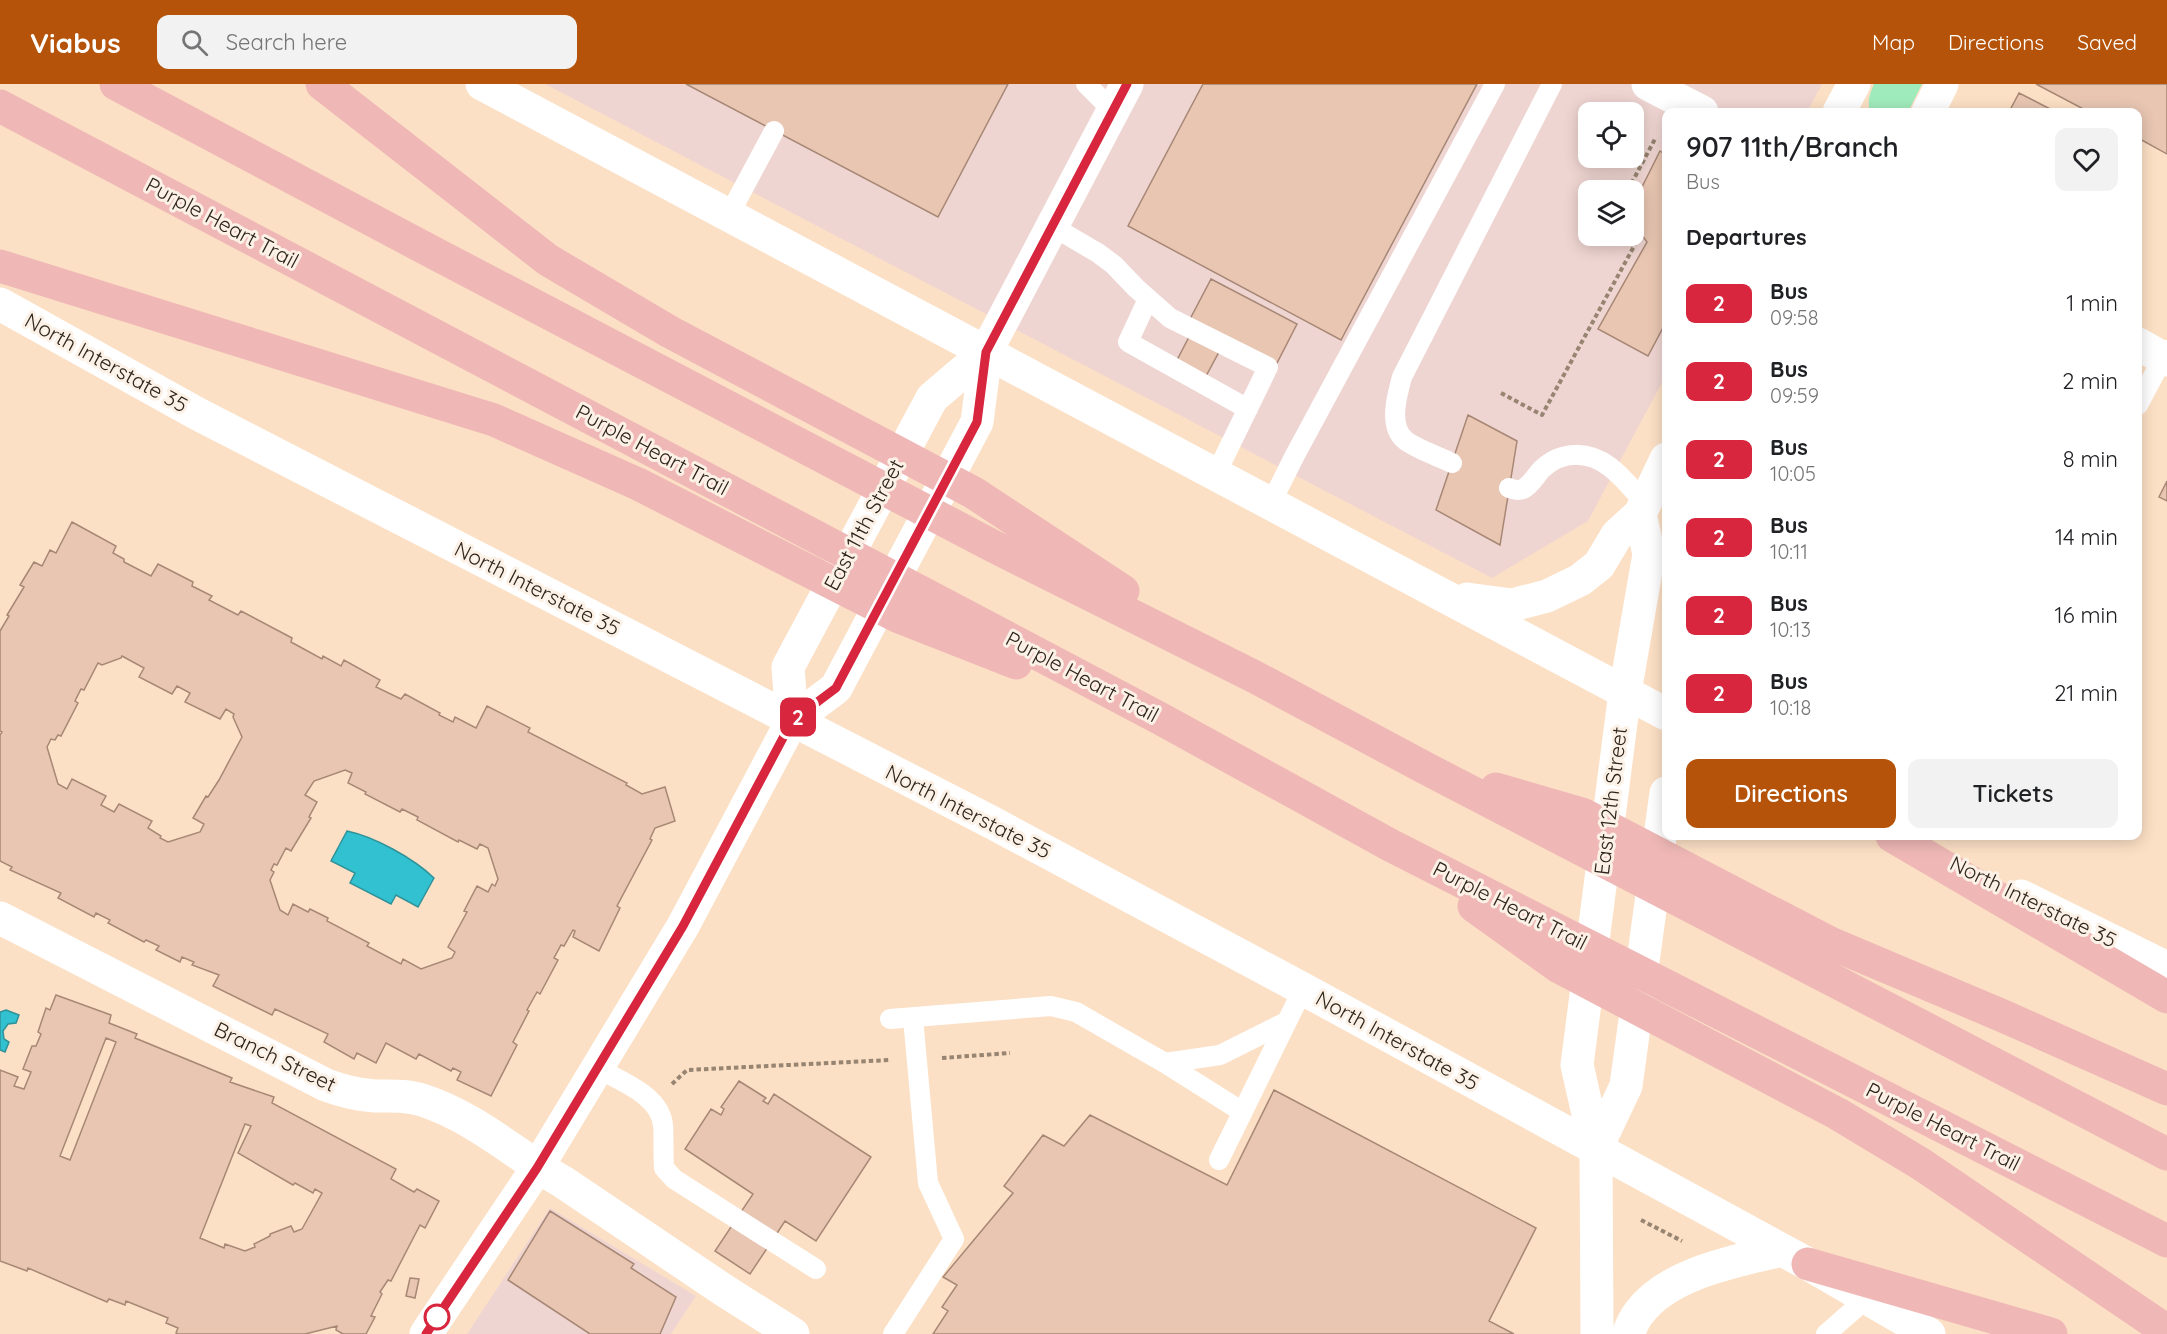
<!DOCTYPE html>
<html lang="en">
<head>
<meta charset="utf-8">
<style>
  body { margin:0; font-family:Quicksand,sans-serif; background:#f2f2f2; color:#202124; height:100vh; display:flex; flex-direction:column; font-size:22px; white-space:nowrap }
  * { box-sizing:border-box; margin:0 }
  p { font-size:20px; color:#757577 }
  .icon { flex:none; width:33px; height:33px; fill:none; stroke:currentColor; stroke-width:2; stroke-linecap:round; stroke-linejoin:round }
  .map { position:relative; flex:1; overflow:hidden }
  .side { position:absolute; left:1662px; top:24px; width:480px; height:732px; display:flex; flex-direction:column; background:#fff; border-radius:12px; box-shadow:0 3px 15px #0003 }
  .side>* { flex:none }
  .badge { padding:0 12px; border-radius:9px; font-size:21px; line-height:39px }
  .controls { position:absolute; left:1578px; top:18px; display:grid; gap:12px }
  .controls a { display:grid; place-items:center; width:66px; height:66px; border-radius:12px; background:#fff; box-shadow:0 3px 15px #0003; font-size:30px }
  .map>.badge { position:absolute; translate:-50% -50%; box-shadow:0 0 0 3px #fff }
  h2 { padding:0 24px; font-size:22px; line-height:54px }
  .round { display:grid; place-items:center; flex:none; width:63px; height:63px; border-radius:12px; background:#f2f2f2 }
  .summary { display:flex; align-items:center; justify-content:space-between; height:102px; padding:0 24px }
  h1 { font-size:28px; font-weight:600; line-height:45px }
  .button { display:flex; gap:12px; margin-top:auto; padding:12px 24px }
  .button a { flex:1; height:69px; border-radius:12px; background:#b45309; color:#fff; font-size:24px; font-weight:600; line-height:69px; text-align:center }
  .button a+a { background:#f2f2f2; color:#202124 }
  ul { padding:0; list-style:none }
  li { display:flex; align-items:center; gap:18px; height:78px; padding:0 24px }
  li div { flex:1 }
  li b { display:block; font-size:22px }
  li em { font-style:normal }
  li .badge { min-width:66px; font-weight:700; text-align:center }
  header { display:flex; align-items:center; gap:36px; box-sizing:border-box; height:84px; padding:0 30px; background:#b45309; color:#fff }
  header strong { font-size:28px }
  nav { display:flex; gap:33px; margin-inline-start:auto; font-size:21px }
  .search { width:420px; height:54px; background:#f2f2f2; display:flex; align-items:center; gap:15px; box-sizing:border-box; padding:0 21px; border-radius:12px; color:#757577; font-size:22px }
  .map>svg:first-child { display:block }
</style>
</head>
<body>
<header>
<strong>Viabus</strong>
<div class="search"><svg class="icon" aria-label="search" viewBox="0 0 24 24"><circle cx="10" cy="10" r="6"/><path d="M15 15l6 6"/></svg>Search here</div>
<nav><a>Map</a><a>Directions</a><a>Saved</a></nav>
</header>
<div class="map">
<svg width="2167" height="1250" viewBox="0 0 2167 1250">
  <rect width="100%" height="100%" fill="#fce0c5"/>
  <path fill="#efd5d1" fill-rule="evenodd" d="M545,0H1822L1807,28H1666V291L1588,437L1492,494ZM1588,28H1634V74H1588ZM1588,106H1634V152H1588Z
    M550,1124L696,1212L671,1250H467Z"/>
  <path fill="#a0ebbc" d="M1874,0H1922L1908,28H1871C1866,19 1870,9 1874,0Z"/>
  <path fill="#31c1d0" stroke="#309299" stroke-width="1.5" d="M347,747C375,753 413,774 434,794L418,823L396,811L391,820L350,799L355,789L331,777Z
    M6,926L19,931L16,939L8,940L3,947L4,955L9,958L5,968L0,966V928Z"/>
  <path fill="#e8c6b2" stroke="#a78775" stroke-width="1.5" fill-rule="evenodd" d="M686,0H1008L938,133Z
    M1203,0H1477L1341,256L1128,142Z
    M2036,0H2167V70L2138,54V28H2089Z
    M2019,9L2056,28H2009Z
    M1660,67L1666,71V238L1648,272L1598,245L1647,158L1638,146L1634,132L1635,117Z
    M1211,195L1297,240L1276,281L1188,239Z
    M1190,251L1220,266L1205,294L1176,278Z
    M1468,331L1517,357L1500,461L1436,426Z
    M2167,397V417L2159,413Z
    M72,438L116,462L113,469L124,475V478L151,492L158,480L193,498L192,502L212,512L209,516L238,531L241,527L292,554L291,558L322,575L323,572L341,582L344,576L380,596L376,603L401,615L405,610L440,629L439,631L453,638L455,633L476,644L487,622L530,644L528,648L627,699L626,701L642,710L665,703L675,737L655,744L650,755L652,756L617,822L620,824L599,867L573,853L575,847L573,846L564,862L561,861L554,874L558,876L540,910L537,908L527,926L529,927L513,958L517,961L491,1012L457,996L461,988L453,984L451,987L419,970L416,975L386,959L376,979L357,969L354,975L324,958L328,950L275,925L272,931L213,902L219,891L192,881L194,878L182,873L180,878L156,866L159,862L146,856L144,858L108,839L110,836L96,829L94,833L58,814L61,809L10,786L12,783L0,777V651L2,648L0,647V547L9,532L7,531L24,503L20,501L34,478L42,482L50,466L56,469ZM122,572L144,584L139,593L172,610L177,602L190,609L185,618L220,635L226,625L234,630L233,633L242,653L219,696L208,713L206,712L193,734L204,740L200,748L168,758L160,754L161,752L148,744L152,737L119,720L114,728L101,721L106,712L72,695L67,705L58,700L47,663L51,655L55,656L58,651L61,652L78,619L75,617L81,605L84,606L98,579L102,581L121,574ZM345,686L352,689L348,699L366,708L365,710L400,728L402,725L418,733L417,736L458,758L459,756L477,765L480,760L488,764L498,795L495,802L492,800L488,808L477,802L464,827L467,828L448,863L455,868L452,874L421,885L403,875L401,880L367,862L369,859L327,837L328,834L310,825L308,828L293,820L288,831L280,826L270,796L274,788L271,786L274,780L277,781L286,764L291,767L311,734L309,733L317,718L305,711L314,697Z
    M56,911L111,931L109,939L137,950L135,954L232,994L230,998L274,1013L272,1019L396,1085L391,1095L414,1108L417,1105L439,1117L425,1144L420,1141L391,1197L388,1196L380,1208L382,1210L371,1232L375,1233L366,1250H343L336,1246L337,1242L305,1250H178L176,1249L178,1244L166,1239L168,1234L126,1217L125,1221L109,1215L107,1218L28,1184L27,1187L0,1177V986L18,993L14,1002L24,1005L31,988L23,985L32,962H36L41,950L38,948L46,924L50,926ZM106,954L116,958L70,1076L60,1072ZM245,1040L251,1042L238,1069L293,1101L295,1099L313,1109L315,1105L322,1109L302,1145L294,1148L291,1142L270,1150V1152L254,1160L255,1163L245,1167L225,1160L224,1164L200,1154Z
    M739,997L766,1014L763,1017L768,1020L774,1010L871,1073L816,1157L785,1137L750,1190L715,1167L753,1110L685,1065L711,1025L721,1031L724,1025L721,1023Z
    M1274,1006L1536,1144L1489,1237L1514,1250H933L948,1227L942,1223L957,1201L943,1193L1013,1109L1004,1102L1043,1051L1064,1062L1090,1031L1227,1101Z
    M550,1127L634,1180L631,1184L676,1213L660,1250H590L508,1196Z
    M410,1194L419,1195L415,1214L406,1212Z"/>
  <g fill="none" stroke-linecap="round" stroke-linejoin="round">
    <path stroke="#978471" stroke-width="4" stroke-dasharray="4.5 3" stroke-linecap="butt" d="M1628,106L1656,53
      M1501,309L1542,331L1638,155L1634,148
      M942,974L1010,969
      M672,1000L687,986L890,976
      M1641,1136L1682,1157"/>
    <path stroke="#fff" stroke-width="20" d="M1086,0L1113,27
      M729,131L774,47
      M1052,142L1098,169L1114,181L1136,204L1170,234L1268,283L1216,390
      M1148,215L1128,258L1248,325
      M2138,321L2167,266
      M1452,379C1440,373 1414,364 1405,356C1388,342 1397,311 1402,293L1552,0
      M1509,404C1514,406 1518,407 1523,405C1531,401 1536,391 1542,385C1562,366 1589,367 1610,383C1623,393 1634,407 1645,419
      M1271,419L1294,373L1495,0
      M890,935L1051,922L1076,928L1165,979L1220,971L1286,938
      M1165,979L1241,1027
      M597,984C620,997 660,1011 663,1041C664,1055 663,1070 664,1084L674,1095L816,1185
      M1219,1076L1303,905
      M893,1250L954,1155L928,1099L913,934
      M1826,1250L1866,1215"/>
    <path stroke="#fff" stroke-width="33" d="M1648,0L1702,28
      M2138,260L2167,276
      M0,834L326,1001C342,1007 358,1011 375,1012C393,1012 408,1011 425,1017C476,1034 517,1072 563,1098L725,1207L793,1250"/>
    <path stroke="#fff" stroke-width="33" d="M1596,1065L1597,1250
      M426,1250L537,1084L683,842L792,637"/>
    <path stroke="#fff" stroke-width="33" d="M482,0L1666,630
      M1839,28L1854,0
      M1928,28L1942,0
      M0,220L196,329L991,738L1303,905L1808,1180L1929,1250
      M1467,515L1512,521L1547,512L1580,496L1599,481L1617,451L1640,430
      M792,637L836,604L977,338L986,268L1127,0
      M792,637L788,583L932,314L986,268
      M2021,812L2167,884
      M1596,1065L1577,981L1625,608L1649,470L1640,430L1666,375
      M1596,1065L1626,1002L1666,709
      M1628,1250C1631,1243 1634,1235 1639,1229C1668,1189 1736,1177 1782,1166"/>
    <path stroke="#efb8b6" stroke-width="33" d="M116,0L436,170L991,461L1253,592L1429,686L2167,1070
      M322,0L548,176L670,248L974,409L1123,507
      M0,22L1161,635L1390,761L2167,1157
      M0,182L494,336L638,400L899,533L1016,579
      M1496,705L1582,730L1830,859L2003,932L2167,1005
      M1892,752L2167,913
      M1474,822L1559,883L1838,1030L1921,1080L2167,1247
      M1808,1180L2051,1250"/>
  </g>
  <g fill="none" stroke-linecap="round" stroke-linejoin="round">
    <defs>
      <path id="line" d="M426,1250L537,1084L683,842L792,637L836,604L977,338L986,268L1127,0"/>
    </defs>
    <use href="#line" stroke="#fff" stroke-width="14"/>
    <use href="#line" stroke="#d7263d" stroke-width="9"/>
  </g>
  <circle fill="#fff" stroke="#d7263d" stroke-width="3" cx="437" cy="1233" r="12"/>
  <g text-anchor="middle" stroke-width="6" stroke-linejoin="round" paint-order="stroke">
    <g font-size="21" fill="#2e241a" stroke="#fcf1e6">
      <text transform="translate(222 139) rotate(28)" y="7">Purple Heart Trail</text>
      <text transform="translate(106 279) rotate(29)" y="7">North Interstate 35</text>
      <text transform="translate(652 366) rotate(28)" y="7">Purple Heart Trail</text>
      <text transform="translate(864 441) rotate(-62)" y="7">East 11th Street</text>
      <text transform="translate(537 505) rotate(27)" y="7">North Interstate 35</text>
      <text transform="translate(1082 593) rotate(28)" y="7">Purple Heart Trail</text>
      <text transform="translate(1611 717) rotate(-83)" y="7">East 12th Street</text>
      <text transform="translate(968 728) rotate(27)" y="7">North Interstate 35</text>
      <text transform="translate(2033 818) rotate(26)" y="7">North Interstate 35</text>
      <text transform="translate(1510 822) rotate(27)" y="7">Purple Heart Trail</text>
      <text transform="translate(1397 957) rotate(29)" y="7">North Interstate 35</text>
      <text transform="translate(275 973) rotate(26)" y="7">Branch Street</text>
      <text transform="translate(1943 1043) rotate(27)" y="7">Purple Heart Trail</text>
    </g>
  </g>
</svg>
<div class="controls">
<a><svg class="icon" aria-label="locate" viewBox="0 0 24 24"><circle cx="12" cy="12" r="6"/><path d="M12 2v4M12 18v4M2 12h4M18 12h4"/></svg></a>
<a><svg class="icon" aria-label="layers" viewBox="0 0 24 24"><path d="M12 4l9 5-9 5-9-5zM3 14l9 5 9-5"/></svg></a>
</div>
<b class="badge" style="left:798px;top:633px;background:#d7263d;color:#fff">2</b>
<section class="side">
<div class="summary"><div><h1>907 11th/Branch</h1><p>Bus</p></div><a class="round"><svg class="icon" aria-label="heart" viewBox="0 0 24 24"><path d="M12 20l-8-8c-3-5 5-10 8-4 3-6 11-1 8 4z"/></svg></a></div>
<h2>Departures</h2>
<ul>
<li><span class="badge" style="background:#d7263d;color:#fff">2</span><div><b>Bus</b><p>09:58</p></div><em>1 min</em></li>
<li><span class="badge" style="background:#d7263d;color:#fff">2</span><div><b>Bus</b><p>09:59</p></div><em>2 min</em></li>
<li><span class="badge" style="background:#d7263d;color:#fff">2</span><div><b>Bus</b><p>10:05</p></div><em>8 min</em></li>
<li><span class="badge" style="background:#d7263d;color:#fff">2</span><div><b>Bus</b><p>10:11</p></div><em>14 min</em></li>
<li><span class="badge" style="background:#d7263d;color:#fff">2</span><div><b>Bus</b><p>10:13</p></div><em>16 min</em></li>
<li><span class="badge" style="background:#d7263d;color:#fff">2</span><div><b>Bus</b><p>10:18</p></div><em>21 min</em></li>
</ul>
<div class="button"><a>Directions</a><a>Tickets</a></div>
</section>
</div>
</body>
</html>
